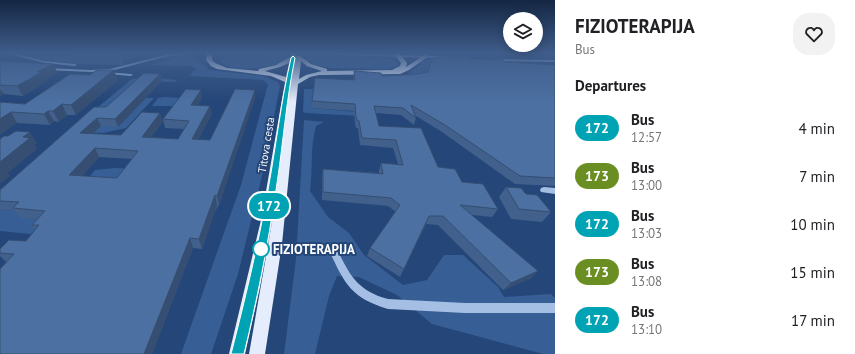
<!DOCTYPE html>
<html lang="en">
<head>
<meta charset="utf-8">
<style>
  body { margin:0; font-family:"PT Sans",sans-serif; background:#f2f2f2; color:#202124; height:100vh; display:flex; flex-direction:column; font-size:15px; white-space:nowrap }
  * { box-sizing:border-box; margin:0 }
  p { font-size:13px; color:#757577 }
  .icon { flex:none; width:22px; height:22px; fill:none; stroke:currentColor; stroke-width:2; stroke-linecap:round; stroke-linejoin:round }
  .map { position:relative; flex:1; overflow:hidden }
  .sheet { display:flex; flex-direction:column; background:#fff; width:300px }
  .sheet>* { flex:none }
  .badge { padding:0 8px; border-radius:13px; font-size:14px; line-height:26px }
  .controls { position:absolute; left:503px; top:12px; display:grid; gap:8px }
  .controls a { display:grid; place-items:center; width:40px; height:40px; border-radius:50%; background:#fff; box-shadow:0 2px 10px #0003; font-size:20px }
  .map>.badge { position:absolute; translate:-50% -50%; box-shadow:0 0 0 2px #fff }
  h2 { padding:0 20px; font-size:15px; line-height:36px }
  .round { display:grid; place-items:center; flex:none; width:42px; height:42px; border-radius:16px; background:#f2f2f2 }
  .head { display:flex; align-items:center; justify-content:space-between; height:68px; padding:0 20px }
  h1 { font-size:19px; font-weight:600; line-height:30px }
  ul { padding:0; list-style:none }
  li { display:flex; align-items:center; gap:12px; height:48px; padding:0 20px }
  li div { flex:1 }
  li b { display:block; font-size:15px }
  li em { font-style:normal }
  li .badge { min-width:44px; font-weight:700; text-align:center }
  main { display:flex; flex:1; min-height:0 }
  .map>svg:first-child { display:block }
</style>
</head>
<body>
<main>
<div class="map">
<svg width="555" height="354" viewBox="0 0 555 354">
  <rect width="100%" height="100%" fill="#244678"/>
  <path fill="#375f96" d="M395,53C415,53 482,49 496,58Z
    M286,55L282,62C267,68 233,73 220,62L223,58L233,56Z
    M306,55L387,58L396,61L399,65L396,67L387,69L330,68L316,65L307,60Z
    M181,56L196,58L210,70L263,76L278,82L280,86L264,168L238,274L211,354H181L241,185L268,84L263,80L190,76L193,71L198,70L191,66L149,65Z
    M429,59L443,60L429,74L406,76C408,73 424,60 429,59Z
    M145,77L177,80L175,82L146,81L118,127L146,98H154L126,128L103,133L84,132L92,112L132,79Z
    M304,89H314L311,108L370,113L360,116L306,113L303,112Z
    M164,97L180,98L174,106H152L158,98Z
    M304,120L324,122L316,126C310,147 313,169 310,191L328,217L349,233L364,255L403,285L427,280L444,255H463L498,287L504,297L551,294L555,298V354H543L432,324L397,295L359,277L337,276L329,296L315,354H284L296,259Z
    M115,168L134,169L115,197L219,205L215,211L103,202L114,187L83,185L95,170Z
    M64,196L31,234L0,231V210L14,211Z"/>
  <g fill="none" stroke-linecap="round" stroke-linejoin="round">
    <path fill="#a5bfe4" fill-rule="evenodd" d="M5,53H11L45,61L75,64L77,65L75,66L45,63Z
      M183,53H339L465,57L467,58L465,59L339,55L190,54L165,57L110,71L91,72L45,70L43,69L45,68L91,70L110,69L165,55Z
      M494,59L555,60V62L495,61H494Z
      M106,72L131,74L133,75L131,76L108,74L106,73Z
      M544,187L555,188V194L541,192L540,190L541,188Z
      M333,246L336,247C349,274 357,291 388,299L465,303H555V313H465L388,309C351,298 344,283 329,250L330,247Z"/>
    <path fill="#e5edfc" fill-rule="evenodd" d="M207,53H212V60L215,63L227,68L258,71L259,69L276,65L293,55L300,56L311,64L327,69V71L392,70L400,66L401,63L395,55L396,54H400L407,63L406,67L426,54L429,56L409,70L400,74L319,75L310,77L298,84L282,244L265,354H249L275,205L260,287L245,354H229L261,220L285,82L271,76L217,69L211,66L206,60ZM301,61L307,66L322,71L306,75L299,79ZM289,63L286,77L265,71L280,67Z"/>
    <path stroke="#e5edfc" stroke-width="6" d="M293,53V57"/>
  </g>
  <path fill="#41608b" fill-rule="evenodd" d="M16,53H138L124,65L78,64L75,63L45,60Z
    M0,61L53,64L57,72L46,79L47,81L23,96L4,94L0,96Z
    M505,62L555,65V186L515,184L442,132L416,116V118L414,125L401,115L376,113L379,126L438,167L462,182L498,209L492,217L472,215L538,271L530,279L503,290L438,225L426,224L400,277L367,256L370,248L396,212L388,206L322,200V177L323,169L379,173V171L381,163L398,164L393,148L360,145L358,128H356L355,124L354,111L311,108L312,101L353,80L354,71L382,76L417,74L428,72L430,64Z
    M160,74L162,81L118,127L101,126L93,134L121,135L163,122L151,137L178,139L184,129L165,128L163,119L202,98L197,106L212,114L198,140H210L255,98L219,205H217L202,249L193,248L152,354H0L6,262L0,256V249L26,241L36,229L32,225L38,219L21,218L15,211L0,210V190L106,107ZM99,157L132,159L117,178L82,176Z
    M118,80L76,115H67L59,122L54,121L50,125L17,123L0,102L25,104Z
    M506,187L526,194L551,212L542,222L511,219L499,197Z"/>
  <path fill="#354e71" d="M127,53H138L124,65L121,58Z
    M53,64L57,72L46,79L47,81L23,96L17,86L37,72Z
    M114,70L118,80L76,115L71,105Z
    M160,74L162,81L118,127L115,119Z
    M0,89L4,94L0,96Z
    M201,90L202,98L192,113L191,105Z
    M255,90V98L219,205L217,196Z
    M62,104L67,115L59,122L53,111Z
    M210,106L212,114L194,148L192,139Z
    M48,111L54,121L50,125L44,114Z
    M11,112L17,123L0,135V119Z
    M160,113L163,122L145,145L142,137Z
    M97,118L101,126L84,142L80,133Z
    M30,132L37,143L35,145L37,149L8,173L10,176L1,183L0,182V162L23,137Z
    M95,148L99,157L75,184L69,175Z
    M215,195L217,205L202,249L199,239Z
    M190,238L193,248L152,354H144Z
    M538,271L530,279L503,290L511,283Z"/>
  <path fill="#4c70a2" stroke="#354e71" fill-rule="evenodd" d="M44,53H127L121,58L75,57L72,55Z
    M443,57L503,60L505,62L555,65V178L520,176L445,125L411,105L416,118L403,108L374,106L379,126L421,128L438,167L455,169L462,182L483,184L498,209L460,205L538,271L511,283L443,216H429L404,269L370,248L400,205L391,198L323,192V169L383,174L381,163L403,165L396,140L362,138L359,121L357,120L356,117L355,104L312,101L315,78L355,80L354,71L381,73L382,76L417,74L428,72L430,64L434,58Z
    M0,61L53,64L37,72H42L17,86L0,85Z
    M97,70H114L71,105L62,104L53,111H48L44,114L11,112L0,119V102L25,104L70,74L90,75Z
    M144,73L160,74L115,119L97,118L80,133L121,135L142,112L160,113L142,137L178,139L189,121L163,119L186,89L201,90L191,105L210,106L192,139L210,140L235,89L255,90L217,196L215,195L199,239L190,238L144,354H0V269L14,254L0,253V249L9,240L26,241L39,225H32L45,211L13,208L19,202L0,201V190L94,107H106ZM95,148L138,151L117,178L69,175Z
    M16,131L30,132L23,137L30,138L0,162V139L4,136H8Z
    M506,187L521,188L526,194L537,195L551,212L519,209Z"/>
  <linearGradient id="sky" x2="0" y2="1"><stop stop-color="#142642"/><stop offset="0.52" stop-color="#3f5d8b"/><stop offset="1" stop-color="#3f5d8b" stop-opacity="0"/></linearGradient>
  <rect width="555" height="102" fill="url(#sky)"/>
  <path fill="#00a3b4" stroke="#fff" d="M293,56L295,58C286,101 283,146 276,190C268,245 257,300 244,354H231C245,300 258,245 268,190C276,146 281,101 291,58Z"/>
  <circle fill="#fff" stroke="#00a3b4" stroke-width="2" cx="261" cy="249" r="8"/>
  <g text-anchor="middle" stroke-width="4" stroke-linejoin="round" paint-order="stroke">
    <g font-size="11" fill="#fff" stroke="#244678">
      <text transform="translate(266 145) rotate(-81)" y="4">Titova cesta</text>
    </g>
    <g font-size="13" font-weight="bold" fill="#fff" stroke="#244678" text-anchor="start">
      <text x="273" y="254">FIZIOTERAPIJA</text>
    </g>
  </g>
</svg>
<div class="controls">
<a><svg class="icon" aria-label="layers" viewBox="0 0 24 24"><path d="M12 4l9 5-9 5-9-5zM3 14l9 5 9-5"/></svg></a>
</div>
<b class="badge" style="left:269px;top:206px;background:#00a3b4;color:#fff">172</b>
</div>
<section class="sheet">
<div class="head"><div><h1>FIZIOTERAPIJA</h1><p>Bus</p></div><a class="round"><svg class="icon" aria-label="heart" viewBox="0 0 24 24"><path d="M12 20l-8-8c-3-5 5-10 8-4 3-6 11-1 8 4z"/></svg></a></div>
<h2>Departures</h2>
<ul>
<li><span class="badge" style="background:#00a3b4;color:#fff">172</span><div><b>Bus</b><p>12:57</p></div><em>4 min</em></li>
<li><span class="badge" style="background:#6b8e23;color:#fff">173</span><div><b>Bus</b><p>13:00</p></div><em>7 min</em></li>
<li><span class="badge" style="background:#00a3b4;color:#fff">172</span><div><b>Bus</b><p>13:03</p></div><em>10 min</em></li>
<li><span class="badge" style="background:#6b8e23;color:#fff">173</span><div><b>Bus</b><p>13:08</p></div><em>15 min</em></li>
<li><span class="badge" style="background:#00a3b4;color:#fff">172</span><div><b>Bus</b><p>13:10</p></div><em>17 min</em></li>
</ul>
</section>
</main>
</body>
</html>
